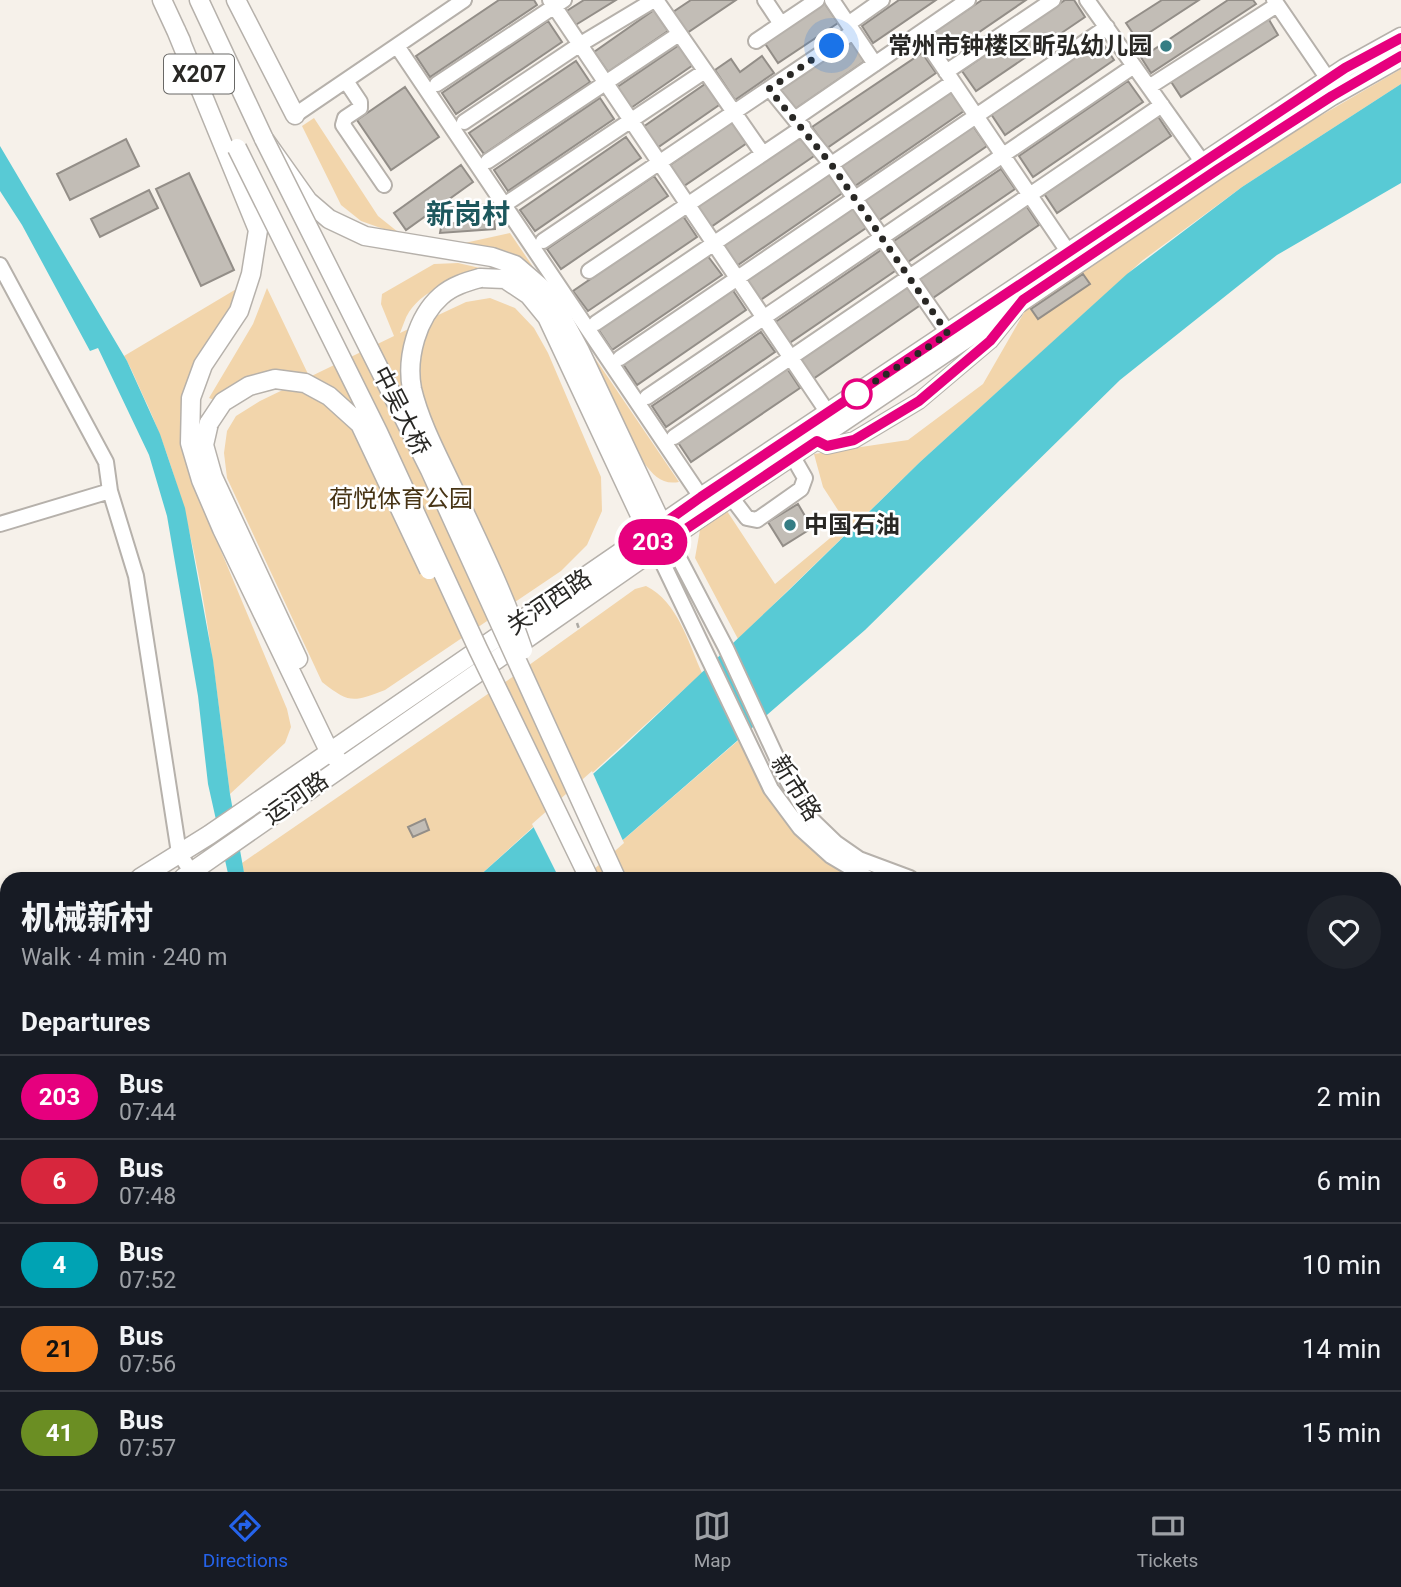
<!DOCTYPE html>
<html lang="en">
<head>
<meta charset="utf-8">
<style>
  body { margin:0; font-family:Roboto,"Noto Sans SC",sans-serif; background:#20242c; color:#f1f3f6; height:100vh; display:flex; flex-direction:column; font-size:26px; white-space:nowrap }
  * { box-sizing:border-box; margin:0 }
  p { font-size:23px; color:#9ea1a6 }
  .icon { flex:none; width:38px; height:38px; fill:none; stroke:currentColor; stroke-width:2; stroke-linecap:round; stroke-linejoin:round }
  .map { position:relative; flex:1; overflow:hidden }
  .panel { position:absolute; left:0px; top:872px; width:1402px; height:618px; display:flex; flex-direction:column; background:#171b24; border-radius:21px 21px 0 0; box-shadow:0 4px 10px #0003 }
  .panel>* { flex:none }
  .badge { padding:0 14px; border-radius:23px; font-size:24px; line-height:46px }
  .you { position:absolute; width:35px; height:35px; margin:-18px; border:5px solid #fff; border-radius:50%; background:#1a73e8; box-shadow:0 0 0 10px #1a73e833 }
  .map>.badge { position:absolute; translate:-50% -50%; box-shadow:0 0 0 4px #fff }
  h2 { padding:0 21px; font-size:26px; line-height:63px }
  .round { display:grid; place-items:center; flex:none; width:74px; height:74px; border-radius:37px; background:#20242c }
  .summary { display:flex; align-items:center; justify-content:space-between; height:119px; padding:0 21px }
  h1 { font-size:33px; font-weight:800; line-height:52px }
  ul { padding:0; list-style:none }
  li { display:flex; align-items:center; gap:21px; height:84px; padding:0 21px; border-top:2px solid #363941 }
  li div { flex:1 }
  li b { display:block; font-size:26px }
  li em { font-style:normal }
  li .badge { min-width:77px; font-weight:700; text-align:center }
  .tab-bar { display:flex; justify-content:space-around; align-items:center; height:98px; border-top:2px solid #363941; background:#171b24; font-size:19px; color:#9ea1a6 }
  .tab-bar a { display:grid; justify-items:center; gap:4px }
  .tab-bar .on { color:#2563eb }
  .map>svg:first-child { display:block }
</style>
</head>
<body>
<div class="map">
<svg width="1401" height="1489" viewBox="0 0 1401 1489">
  <rect width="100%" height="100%" fill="#f6f1ea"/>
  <path fill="#f2d5ab" d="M1401,69V84L1242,187L1143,260L920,462L738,639L695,558L700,530L727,511L775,584L847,524L823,487L814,454L908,440L983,384L1029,304L1296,130Z
    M314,118L378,216L403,236L361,221L341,205L302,126Z
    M510,233L679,482C662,485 654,476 644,463L591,360L544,285L451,246Z
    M458,263L489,270C461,276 426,287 409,312C405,318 403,326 400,333L466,302L490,298L515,308L534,328L548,353L601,477L602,511L587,545L561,571L385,690C353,702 350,704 322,682L227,478L224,453L227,431L236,416L260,401L394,336L381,304L382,294L434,264Z
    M243,285L228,315L198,357L182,395L180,431L191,479L287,709L291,727L285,743L230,794C213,664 201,524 147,404C139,388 133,371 124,356Z
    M267,288L308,374C264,367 249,372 214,400L209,398L253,324Z
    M646,586C678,602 688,642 702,673L477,878H245L242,863L511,678L635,589Z
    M740,739L773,806L799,837L852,878H579Z
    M737,1482H813L815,1489H740Z"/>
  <path fill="#58cad5" d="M1401,84V183L1277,255L1120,380L865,630L579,878H477L623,747L788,591L920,462L1127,274L1242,187Z
    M0,146L127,361L160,434L185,508L213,660L230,794L245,878H229L208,784L198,696L167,516L149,455L98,348L90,351L22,225L0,191Z
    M1401,993V1100L1395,1101V994Z
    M7,1031V1148L0,1150V1033Z"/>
  <path fill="#f6f1ea" d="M592,771L624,843L584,878H559L532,824Z"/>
  <path fill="#c2bdb6" stroke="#938e88" stroke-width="2" d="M499,0H534L537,5L430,77L416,56Z
    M584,0H616L574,26L565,12Z
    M691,0H736L684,35L670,14Z
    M899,0H936L873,43L862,26Z
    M982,0H1026L947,54L933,33Z
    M1065,0H1074L1085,17L976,91L962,71Z
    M1162,0H1199L1141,38L1150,52L1228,0H1253L1256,4L1151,73L1135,48L1140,44L1126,23Z
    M824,2L838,23L778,63L764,42Z
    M654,10L668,31L608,72L594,52Z
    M1268,18L1278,35L1181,97L1170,80Z
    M548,21L562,42L456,114L442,93Z
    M1100,39L1114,60L1005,135L991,114Z
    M851,41L865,61L794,110L780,90Z
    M682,43L696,63L631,108L616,88Z
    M922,53L936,73L827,148L812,127Z
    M762,56L774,73L735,100L715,70L731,59L740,72Z
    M576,61L590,82L484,154L469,133Z
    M1128,81L1143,102L1033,177L1019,156Z
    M708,82L722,103L657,148L643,127Z
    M405,87L439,137L391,170L357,120Z
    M950,91L964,111L855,186L840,165Z
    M600,98L614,119L508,191L494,170Z
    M1157,115L1171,136L1057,213L1043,192Z
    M735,120L750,141L684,186L670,165Z
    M973,126L987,146L878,221L864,200Z
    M803,133L817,154L708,229L694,208Z
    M626,137L641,158L535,231L520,210Z
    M126,139L139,166L70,200L57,174Z
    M461,165L473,182L406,230L394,213Z
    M1001,169L1015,189L905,264L891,243Z
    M830,171L844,192L735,267L720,246Z
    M189,173L234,270L201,286L156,189Z
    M654,176L668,196L561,269L547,249Z
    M149,190L158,208L100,237L91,219Z
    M1025,204L1039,225L930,300L915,279Z
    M855,206L869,226L759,301L745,280Z
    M683,216L697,237L588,311L573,291Z
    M494,217L495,229L440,233L442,222Z
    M884,248L898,269L788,344L774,323Z
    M707,255L722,275L612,350L598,329Z
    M1083,274L1090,284L1038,319L1031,309Z
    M908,283L922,304L813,379L799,358Z
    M732,289L746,310L637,385L623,364Z
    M761,332L775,352L666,427L652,406Z
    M786,367L800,388L691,462L677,441Z
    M798,504L812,528L783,546L768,522Z
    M425,819L429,830L413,837L408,827Z
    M1043,1482H1071L1064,1489H1036Z
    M1182,1482H1209L1202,1489H1175Z"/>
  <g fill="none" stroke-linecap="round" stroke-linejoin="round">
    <defs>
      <path id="minor" d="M550,0L828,413
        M656,0L763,154
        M765,0L781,24
        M832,0L875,64
        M1087,0L1203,163
        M1274,0L1328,79
        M848,24L882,0
        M920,33L1069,253
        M756,41L817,0
        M397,46L701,497
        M946,72L1053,0
        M346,81L360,102V108L345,118L343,125L384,185
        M437,84L564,0
        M1149,87L1277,5
        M770,89L831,164L948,333
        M295,115L464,0
        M796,118L968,0
        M464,122L579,45L654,0
        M488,161L679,34
        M443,216L491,212L504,205L705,71
        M543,241L853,32
        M0,265L106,462L110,491L136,576L179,853L192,873
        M589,271L803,127
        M596,323L953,82
        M620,358L1107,27
        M647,397L1134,66
        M674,437L1162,105
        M817,441L827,446L854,440L919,401L990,341L1015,310
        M731,497L747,518L757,520L801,489L805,478L793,457
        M0,524L110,491
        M669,539L726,648L787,780L807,815L836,843L859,859L910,878
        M656,549L771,789L800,828L831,856L868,878
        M1395,903H1401
        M1395,917H1401
        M1395,1125L1401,1124
        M0,1200L7,1198
        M196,1482L197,1489
        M1102,1482L1108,1489"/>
      <path id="major" d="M162,0L181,41
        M199,0L264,139L308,201L329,219L365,236L492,257L515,265L544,290L559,312L580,351L666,533
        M236,0L295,115
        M176,30L258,230L251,274L239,311L203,365L191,398L190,443L201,480L222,529L329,751L337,759
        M480,278L505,279L529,295L547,317L653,543
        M209,423L204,445L213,477L298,659
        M140,878L209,835L701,497L1345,68L1401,37
        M183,878L697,520L1217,170L1332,96L1401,57
        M0,964L7,961
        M0,986L7,982
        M839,1482L842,1489
        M871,1482L874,1489
        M901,1482L904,1489
        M937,1482L940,1489"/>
    </defs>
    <use href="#minor" stroke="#b6b1ab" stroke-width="18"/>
    <use href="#major" stroke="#b6b1ab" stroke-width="21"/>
    <path stroke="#adaaa4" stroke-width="2.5" stroke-dasharray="5 5" stroke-linecap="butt" d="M577,623L579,629"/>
    <use href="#minor" stroke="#fff" stroke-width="14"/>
    <use href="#major" stroke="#fff" stroke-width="18"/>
    <defs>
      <path id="major-bridge" d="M264,139L430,470L616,878
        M237,148L378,432L478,649L589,878
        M480,278C466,282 452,286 441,296C417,317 406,358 412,389C420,423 438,456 453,488C478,541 504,594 523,650
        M209,423L223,402L249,386L275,379L305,383L329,396L360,424L429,570"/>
    </defs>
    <use href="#major-bridge" stroke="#b6b1ab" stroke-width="21" stroke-linecap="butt"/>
    <use href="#major-bridge" stroke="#fff" stroke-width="18"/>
  </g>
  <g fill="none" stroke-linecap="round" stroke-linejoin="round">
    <defs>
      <path id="line" d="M1401,38L1345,68L701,497L649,534L656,549L817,441L827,446L854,440L919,401L990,341L1023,300L1217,170L1332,96L1401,56"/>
    </defs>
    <use href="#line" stroke="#fff" stroke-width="16"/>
    <use href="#line" stroke="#e6007e" stroke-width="10"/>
    <path stroke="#292825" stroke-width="7" stroke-dasharray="0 12.6" d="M832,46L769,89L831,164L948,334L848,399L857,394"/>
  </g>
  <g fill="#357d84" stroke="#fff" stroke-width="2.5">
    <circle cx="1166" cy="46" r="7"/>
    <circle cx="790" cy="525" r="7"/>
  </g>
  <circle fill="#fff" stroke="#e6007e" stroke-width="3.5" cx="857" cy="394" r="14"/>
  <g text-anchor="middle" stroke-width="5" stroke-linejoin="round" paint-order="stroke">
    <rect fill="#fff" stroke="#696866" stroke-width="2" x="164" y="54.5" width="70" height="39" rx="5"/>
    <g font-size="23" font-weight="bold" fill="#292825">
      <text x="199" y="82">X207</text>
    </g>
    <g font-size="24" font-weight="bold" fill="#292825" stroke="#fff" text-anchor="end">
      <text x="1152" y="54">常州市钟楼区昕弘幼儿园</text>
      <text x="804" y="533" text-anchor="start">中国石油</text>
    </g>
    <g font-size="24" fill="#292825" stroke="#fff">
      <text transform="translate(401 411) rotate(63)" y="8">中吴大桥</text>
      <text transform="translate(549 602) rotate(-34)" y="8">关河西路</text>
      <text transform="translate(796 788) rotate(58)" y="8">新市路</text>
      <text transform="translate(296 798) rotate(-35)" y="8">运河路</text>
    </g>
    <g font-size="24" fill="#473415" stroke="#fff">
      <text x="401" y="507">荷悦体育公园</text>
    </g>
    <g font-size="28" font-weight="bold" fill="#1d585d" stroke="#fff">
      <text x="468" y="224">新岗村</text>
    </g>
  </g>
</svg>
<div class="you" style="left:832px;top:46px"></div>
<b class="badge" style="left:653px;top:542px;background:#e6007e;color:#fff">203</b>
<section class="panel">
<div class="summary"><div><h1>机械新村</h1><p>Walk · 4 min · 240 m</p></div><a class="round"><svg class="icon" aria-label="heart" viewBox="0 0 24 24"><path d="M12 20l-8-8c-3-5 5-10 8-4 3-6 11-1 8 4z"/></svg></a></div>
<h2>Departures</h2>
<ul>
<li><span class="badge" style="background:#e6007e;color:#fff">203</span><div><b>Bus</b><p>07:44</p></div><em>2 min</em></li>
<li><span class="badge" style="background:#d7263d;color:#fff">6</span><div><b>Bus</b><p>07:48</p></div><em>6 min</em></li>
<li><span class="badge" style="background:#00a3b4;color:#fff">4</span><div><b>Bus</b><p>07:52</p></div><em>10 min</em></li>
<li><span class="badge" style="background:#f58220;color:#111">21</span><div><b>Bus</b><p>07:56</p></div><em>14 min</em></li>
<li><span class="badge" style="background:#6b8e23;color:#fff">41</span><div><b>Bus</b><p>07:57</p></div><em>15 min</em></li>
</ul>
</section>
</div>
<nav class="tab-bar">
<a class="on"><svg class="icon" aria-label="directions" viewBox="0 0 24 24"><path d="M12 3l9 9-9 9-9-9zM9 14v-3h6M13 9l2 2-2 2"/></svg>Directions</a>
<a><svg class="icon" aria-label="map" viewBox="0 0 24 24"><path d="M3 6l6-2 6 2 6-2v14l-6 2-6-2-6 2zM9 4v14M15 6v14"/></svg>Map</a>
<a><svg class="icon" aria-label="tickets" viewBox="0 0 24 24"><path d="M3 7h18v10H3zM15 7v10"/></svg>Tickets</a>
</nav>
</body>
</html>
